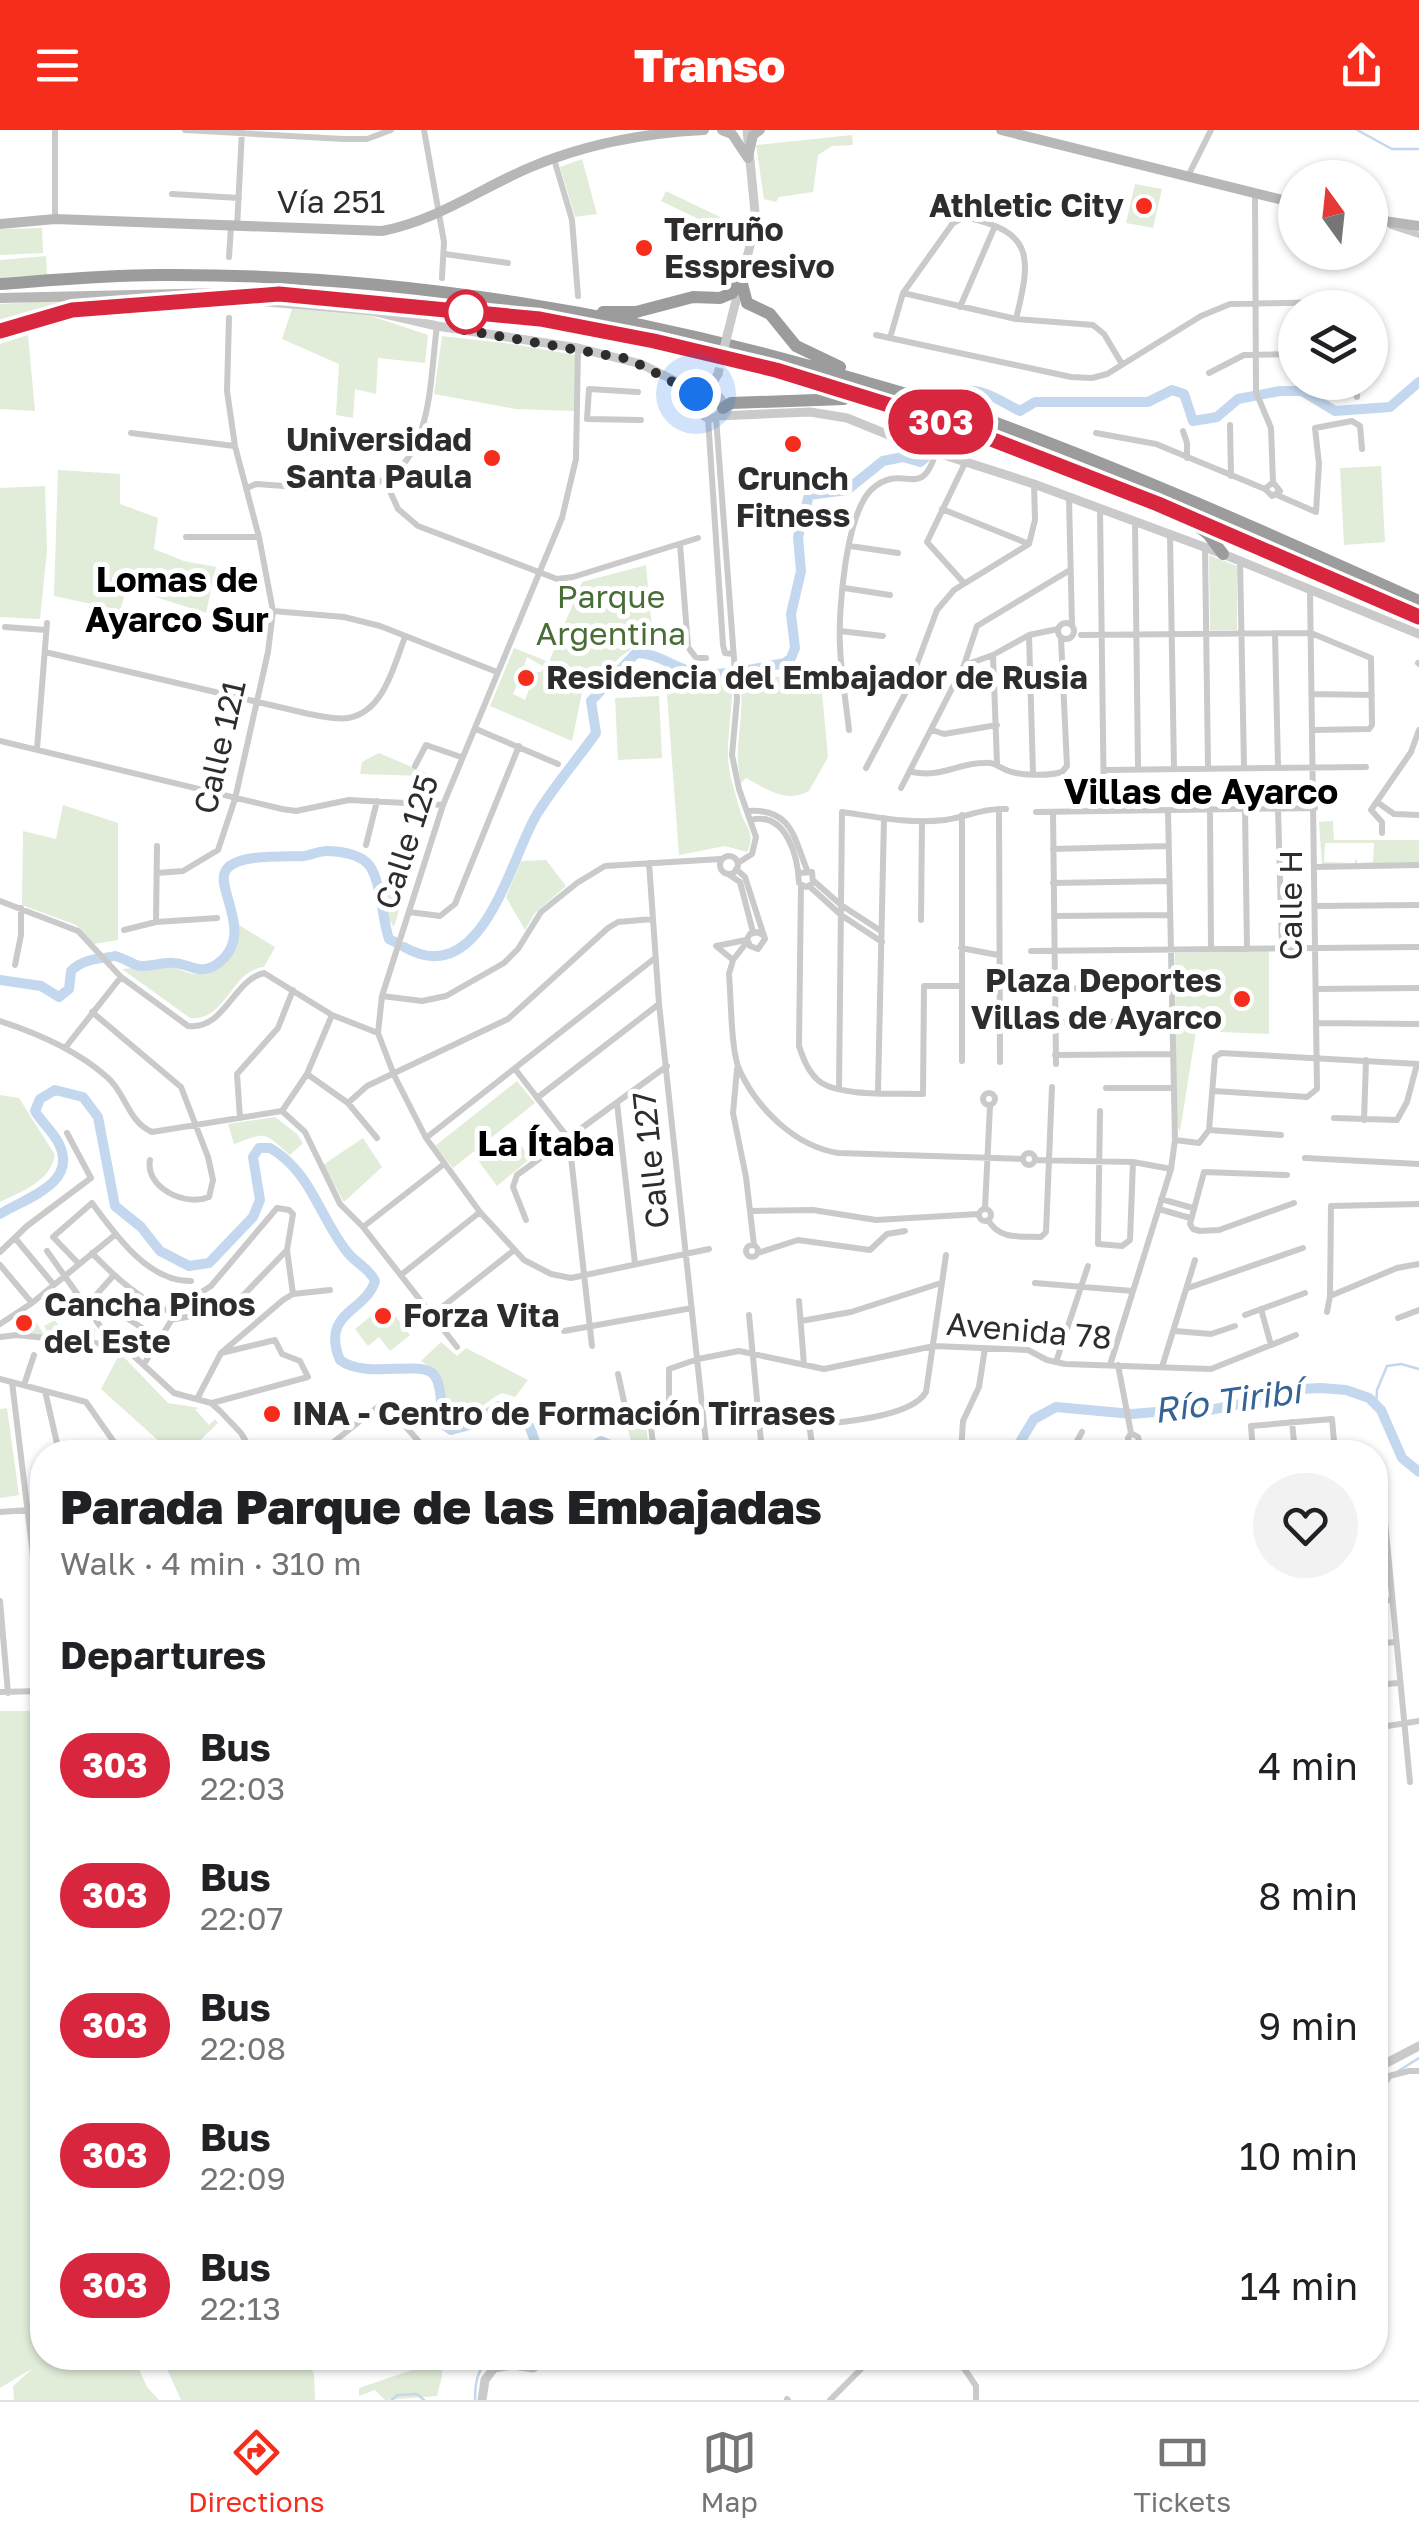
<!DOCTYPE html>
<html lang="en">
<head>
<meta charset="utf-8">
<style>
  body { margin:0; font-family:"Golos Text",sans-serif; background:#f2f2f2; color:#202124; height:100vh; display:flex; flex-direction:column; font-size:38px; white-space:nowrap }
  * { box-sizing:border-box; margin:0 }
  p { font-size:32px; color:#757577 }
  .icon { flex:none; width:55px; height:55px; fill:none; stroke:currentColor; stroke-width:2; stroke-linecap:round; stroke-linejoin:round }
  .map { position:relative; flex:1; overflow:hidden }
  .details { position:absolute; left:30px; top:1310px; width:1358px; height:930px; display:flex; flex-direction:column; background:#fff; border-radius:40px; box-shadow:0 2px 8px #0004 }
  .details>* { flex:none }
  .badge { padding:0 20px; border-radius:32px; font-size:35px; line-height:65px }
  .needle { width:65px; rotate:345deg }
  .buttons { position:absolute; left:1278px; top:30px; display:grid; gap:20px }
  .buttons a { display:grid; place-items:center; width:110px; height:110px; border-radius:50%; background:#fff; box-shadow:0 2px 8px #0004; font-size:50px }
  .you { position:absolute; width:50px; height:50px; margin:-25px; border:8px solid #fff; border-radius:50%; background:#1a73e8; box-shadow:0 0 0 15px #1a73e833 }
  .map>.badge { position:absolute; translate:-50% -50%; box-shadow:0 0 0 5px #fff }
  h2 { padding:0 30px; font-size:38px; line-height:90px }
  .round { display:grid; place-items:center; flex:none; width:105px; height:105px; border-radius:52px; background:#f2f2f2 }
  .headline { display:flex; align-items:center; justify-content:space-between; height:170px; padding:0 30px }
  h1 { font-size:48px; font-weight:800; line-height:75px }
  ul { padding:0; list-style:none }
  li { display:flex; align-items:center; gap:30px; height:130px; padding:0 30px }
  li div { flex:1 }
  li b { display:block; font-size:38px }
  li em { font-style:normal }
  li .badge { min-width:110px; font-weight:700; text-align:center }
  header { display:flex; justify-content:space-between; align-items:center; height:130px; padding:0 30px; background:#f62c1d; color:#fff; font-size:45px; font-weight:800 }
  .menu { display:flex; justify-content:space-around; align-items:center; height:140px; border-top:2px solid #e0e0e0; background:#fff; font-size:28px; color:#757577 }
  .menu a { display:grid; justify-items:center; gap:5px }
  .menu .current { color:#f62c1d }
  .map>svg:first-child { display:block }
</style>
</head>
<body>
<header><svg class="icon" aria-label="menu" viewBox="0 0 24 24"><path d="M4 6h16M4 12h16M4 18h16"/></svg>Transo<svg class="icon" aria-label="share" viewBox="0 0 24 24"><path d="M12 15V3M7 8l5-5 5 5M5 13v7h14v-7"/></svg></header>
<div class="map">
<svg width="1419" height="2270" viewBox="0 0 1419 2270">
  <rect width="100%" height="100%" fill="#fff"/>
  <path fill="#e1ecd9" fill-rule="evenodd" d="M852,5L853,15L832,16L818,25L813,62L779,67L776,72L764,69L756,15Z
    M582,29L597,84L575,87L560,37Z
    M1135,54L1162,59L1153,98L1126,93Z
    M666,61L720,87L717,98L661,71Z
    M42,98L43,123L0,125V99Z
    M46,126L47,145L0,148V130Z
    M111,167L47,177L0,194V174Z
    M292,179L368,185L428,205L425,233L378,228L376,264L355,259L353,288L336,285L339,234L282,209Z
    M28,205L35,281L0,279V214Z
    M442,206L512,214L575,225V281L516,279L434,264Z
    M1381,336L1385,412L1344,415L1340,338Z
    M58,340L120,344V374L158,388L154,419L184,431L216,437L206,483L127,458L120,480L54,466Z
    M45,356L47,420L40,489L0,487V358Z
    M1209,425L1237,436V500H1210Z
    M646,435L653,510C617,521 612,540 583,558L572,611L490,576L514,518L549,532L582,452ZM527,527L544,537L541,542H536L525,570L513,564L520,548L516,545H521Z
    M665,538L691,549L732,547C734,581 723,616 731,649C734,659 737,670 740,680C744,696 757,702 747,722L725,716L679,725Z
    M820,541L828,627L809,661C785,674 767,659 746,648L741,653C732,615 746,589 740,552Z
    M659,566L662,628L618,630L615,568Z
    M379,623L426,643V646L360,644L362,632Z
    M63,675L118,693V810L94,814L76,795L22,775L23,701L56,709Z
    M1333,691L1334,710H1419V733L1322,735L1319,692ZM1325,713H1374L1373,732L1357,733V728L1354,733L1324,732Z
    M399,711L418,717L394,797L388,789L387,728L394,731Z
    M546,730L566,756L535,783L525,800L506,767L521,731Z
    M239,795L275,817L264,837C231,840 226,892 190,888L122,839C138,837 154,838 171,838C179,838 186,843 194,844C222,846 237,819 239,795Z
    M1269,821V904L1196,901L1180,1001L1176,995L1175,823Z
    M517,951L535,973L453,1038L435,1016Z
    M0,965L19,968L55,1025C50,1052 22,1061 0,1072Z
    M275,987L297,1004L303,1013L290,1025C262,1001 268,1002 234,1014L228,994Z
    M511,1003L531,1028L497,1056L477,1029Z
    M363,1008L382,1037L344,1072L323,1035Z
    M386,1174L410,1205L390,1221L379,1207L368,1216L355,1199Z
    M29,1181L43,1203L47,1201L44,1196L55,1190L67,1208L80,1207L95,1198L94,1213L19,1205L12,1194Z
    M441,1212L457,1226L466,1218L528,1250L515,1267L502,1263C484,1272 470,1291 448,1289C441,1278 443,1257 439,1243L421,1231Z
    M120,1223L168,1273L200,1278L195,1279L209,1295L215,1289L218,1293L188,1322H171L101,1259Z
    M7,1278L19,1365L0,1368V1279Z
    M645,1285L649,1322H634L626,1293L618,1287Z
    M0,1581H42V2228H134L147,2257L159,2270H14L13,2256L33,2238L0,2258Z
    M162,2228H308L314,2245L315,2270H181Z
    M411,2228H442V2246L437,2266L385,2270L375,2260L359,2266V2258L412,2240Z"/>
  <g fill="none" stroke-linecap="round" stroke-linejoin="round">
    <path stroke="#c3d8ee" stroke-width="2.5" d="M1357,0L1392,19H1419
      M1376,1275L1377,1260L1387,1236L1401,1234L1419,1239
      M1395,1943L1419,1928
      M1375,1969L1390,1949
      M513,2228L530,2231L534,2228
      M392,2270L397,2265L417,2264L424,2270
      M475,2270C475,2249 478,2231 501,2228"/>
    <path stroke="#c3d8ee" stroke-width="10" d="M948,265C979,253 994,268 1020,281L1035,272H1148L1172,260L1184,264L1193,291L1217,287L1238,269L1280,261H1302L1335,281L1390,277L1419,252
      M404,817C483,862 510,728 537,684C554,656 577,630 596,603L591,571L636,523C656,523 670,535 689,541C716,549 757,538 785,533L791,528L795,518L791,484L801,441L798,407L809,365L847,360L883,331L903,327L920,332L925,328
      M115,826C123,828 129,832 136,835C148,839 162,831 174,833C190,834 200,846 217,834C256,806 216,760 225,742C233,723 287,727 304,726C312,725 319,721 327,721C340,721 360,724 369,735C381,750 382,789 389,809L395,812
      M0,850L41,856L59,867L69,859L71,841C82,830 95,829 110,827
      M0,1084C28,1067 78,1053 59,1014C53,1001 42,993 35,981L40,969L55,960L83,967L98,987L115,1076L141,1097L160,1121L189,1136L209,1133L253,1087L260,1070L253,1027L259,1018H270C311,1041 320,1089 348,1123C357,1134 369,1138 375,1151C366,1182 320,1182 340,1230C366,1250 422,1229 434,1245C443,1256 440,1280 443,1294L451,1300L470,1295L499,1276C526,1277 532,1300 538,1322
      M583,1322L601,1311L612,1316L615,1322
      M1014,1322L1034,1289L1056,1277L1132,1284L1191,1279L1204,1281L1257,1271L1280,1260L1321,1258L1346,1260L1369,1268L1381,1280L1402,1328L1419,1342"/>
    <path stroke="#cacaca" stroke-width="6" d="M185,0L343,9H367L391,0
      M424,0L444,112L442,148
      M554,29L572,90L578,166
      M1188,46L1211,0
      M172,64L239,68
      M1255,64L1256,262L1271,298L1273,352L1280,361L1272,366L1265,359L1273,352
      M55,89V0
      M1391,96L1419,105
      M237,97L242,1
      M445,124L508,133
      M229,127L231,97
      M903,163L1016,189L1093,195L1104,204L1122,234
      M960,177L995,96
      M876,205L1071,247L1092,248L1107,244L1201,186L1230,174L1340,172L1354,178
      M890,208L903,163L953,93L965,87C1035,102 1031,128 1016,189
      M578,218L576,329L562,388L443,675L382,866L378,903L394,945L426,1008L480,1082L524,1130L551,1144L571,1148L709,1119
      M1209,243L1244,225L1295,224
      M1357,252V267
      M638,262L589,259L587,289L641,290
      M716,287L737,569L732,625L739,659L756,707L752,724L738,733
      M708,288L723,515L725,523L733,524
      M1230,295L1231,346
      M1183,301L1187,313V328
      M131,303L234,316
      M1096,303L1156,314L1265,359
      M385,350L398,379L418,396L557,449L573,447L698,408
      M247,358L256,354C290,356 325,361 358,357C434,349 429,253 437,196
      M1277,365L1316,382L1319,334L1315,298L1352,291L1360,296L1362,319
      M1069,368L1072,495
      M942,379L1029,414
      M1100,379L1104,681
      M1135,393L1138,638
      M1170,405L1174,638
      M186,407H259
      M680,414L688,517L696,528H706
      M850,416L898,423
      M1205,417L1208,637
      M1240,430L1244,636
      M964,453L927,412L966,331
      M844,458L890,465
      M273,481L344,487L380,496L497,542
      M1058 501a8 8 0 1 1 16 0a8 8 0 1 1-16 0Z
      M5,497L46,500
      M840,501L883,506
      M1275,503L1278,636
      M1029,505L1033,643
      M1081,505L1311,503L1371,528L1372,595L1369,599L1314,600
      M45,522L309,584C321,586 336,590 348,588C384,582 394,535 405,507
      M993,525L997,633
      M1418,533L1419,534
      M965,535L993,525L1029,505L1058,499
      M843,543L880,550
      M1314,564L1372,565
      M476,599L558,634
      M849,600C846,572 841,543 840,516C838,480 846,383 872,359C903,331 921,373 936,322
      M932,600L944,604L997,595
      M0,611L282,679L296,681L349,670L443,675
      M37,619L47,493
      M415,636L426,615L461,627
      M866,638L908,558L937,480L954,460L1029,414L1035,390L1034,354
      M1104,640L1366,637
      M912,642C942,648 957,633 984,633C994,632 997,636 1006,640C1020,646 1048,646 1062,642L1067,636L1061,508
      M901,658L964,535L977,496L1070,440
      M1377,672L1394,684L1419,685
      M1278,678L1282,819
      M999,679L1000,932
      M1210,679L1211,819
      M1245,679L1247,819
      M748,681C791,678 794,707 807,740
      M1036,682L1315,678
      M1053,682L1056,934
      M962,685V931
      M751,690C787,681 798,728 799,753L806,757L813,753L812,742L800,743
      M1382,703V692L1371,680L1411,622L1419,600
      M366,715L377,671
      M1053,719L1168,716
      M720 735a9 9 0 1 1 18 0a9 9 0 1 1-18 0Z
      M649,733L659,874L707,1322
      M1315,737L1419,735
      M736,739L745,747L765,809L758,819L750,816L747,809L750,804L757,802L763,805
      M157,743L183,741L218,720L235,669L268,522L273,481L259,407L235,316L227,261L229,188
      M728,744L740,752L753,802
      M815,752L841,775L881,801
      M1053,753L1169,751
      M801,755L799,916C803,928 808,942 819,951C839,967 896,963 923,964L924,856H962
      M809,756L841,785L882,812
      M0,771L78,801L121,847L188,896C225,900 233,850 264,843L332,885L378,903
      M1316,776L1419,775
      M409,782L440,786L455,774L519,616
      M1054,786L1170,785
      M921,790L922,691
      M156,792L157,716
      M124,800L156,792L217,788
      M747,812L733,830L729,844C731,867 731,921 739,939C757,979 795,1016 838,1023L1022,1029
      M961,818L998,825
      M1031,821L1419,817
      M733,830L716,816L746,810
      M15,835L21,805V778
      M1055,859L1171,856
      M1316,859L1419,858
      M382,866L422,871L446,866L504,833L518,819L541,782L577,753L605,736L721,729
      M92,882L181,957L208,1027L213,1050L209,1067C186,1077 145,1058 150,1030
      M0,891C37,903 77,920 107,947C126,963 128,992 152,1002L282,981
      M1055,892L1172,891
      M1317,893L1419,894
      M65,918L121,847
      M1055,925L1172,924
      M515,939L569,1009L592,1216
      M737,939L733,983L746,1047L754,1115
      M307,944L348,973L377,1008
      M1106,958H1173
      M839,959L842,682C876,687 910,694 945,690C967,687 983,678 1006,679
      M1214,961L1307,967L1317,959L1310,460
      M878,962L884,688
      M983 969a6 6 0 1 1 12 0a6 6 0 1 1-12 0Z
      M537,968L659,874
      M348,973L367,956L508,889L608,798L618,792L653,789
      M617,973L635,1134
      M282,981L305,1002L340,1074L363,1097L457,1217
      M282,981L307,944L332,885
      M1100,981L1098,1114L1122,1116L1130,1110L1133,1032
      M240,988L237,944L278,898L293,860
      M1334,988L1397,990L1407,972L1417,934
      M1364,990L1366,930
      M1209,1000L1215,927L1221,923L1419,934
      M426,1008L655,828
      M1175,1010L1199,1013L1209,1000L1281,1005
      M1023 1029a6 6 0 1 1 12 0a6 6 0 1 1-12 0Z
      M1305,1028L1419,1034
      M1035,1030L1133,1032L1171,1039
      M1287,1045L1204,1042L1190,1094L1193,1099L1200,1101L1219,1100L1294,1073
      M1161,1069L1193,1078
      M1419,1074L1331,1076L1330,1166L1397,1138L1419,1134
      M985,1078L990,976
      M979 1085a6 6 0 1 1 12 0a6 6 0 1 1-12 0Z
      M1159,1079L1190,1088
      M750,1081L813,1080L876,1090L979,1084
      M526,1090L513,1057L517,1045L667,936
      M988,1090C1000,1110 1019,1106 1041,1107L1046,1102L1052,957
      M363,1097L444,1034
      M15,1108L54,1155
      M746 1121a6 6 0 1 1 12 0a6 6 0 1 1-12 0Z
      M47,1121L112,1213
      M0,1122L27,1096L91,1048L67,1003
      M92,1123C116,1148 142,1172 176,1184
      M758,1123L798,1110L870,1120L887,1104L905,1101
      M79,1134L53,1107L92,1073C115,1104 148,1152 191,1151
      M0,1135L32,1173
      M401,1145L480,1082
      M113,1146L97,1164L113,1179L159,1209
      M1035,1153L1133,1161
      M1188,1158L1303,1118
      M799,1171L804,1235
      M1261,1179L1271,1215
      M1327,1182L1330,1166
      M432,1185L513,1121
      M749,1185L762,1322
      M1245,1185L1305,1163
      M1398,1188L1419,1180
      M175,1189L229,1180L287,1120
      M801,1191L851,1182L941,1153
      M0,1194L32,1173L116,1104
      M564,1201L692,1178
      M1175,1201L1211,1204L1235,1196
      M0,1207L17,1205L123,1216L174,1263L211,1273L220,1281L241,1303L252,1322
      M1056,1232L1088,1136
      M144,1234L181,1175L211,1156L277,1078L289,1080L293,1084L287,1120L293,1164
      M1110,1235L1171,1039L1175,1010L1168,680
      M1118,1235L1131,1303L1128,1308L1131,1322
      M1162,1237L1195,1130
      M618,1244L626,1281L669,1277V1239L698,1229L739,1221L824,1239L934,1216L1028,1220L1047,1230L1065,1234L1211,1239L1296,1205
      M0,1249L86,1272L121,1322
      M12,1252L42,1500
      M24,1255L34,1225
      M45,1261L59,1322
      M197,1269L221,1223L283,1170L293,1164L330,1160
      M212,1273L308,1247L300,1231L282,1224L275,1210L221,1223
      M756,1278C773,1285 791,1292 809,1293C837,1294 912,1287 926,1262L946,1125
      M1292,1292L1295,1322
      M809,1293L813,1322
      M651,1297L654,1322
      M1131,1303L1138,1307L1142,1322
      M321,1322L384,1272L428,1322
      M938,1322L961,1318
      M961,1322L963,1291L979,1257L985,1218
      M1039,1322L1040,1319
      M1071,1322L1082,1302
      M1114,1322L1118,1315
      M1253,1322L1251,1296L1332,1289L1335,1322
      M1375,1339L1381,1350L1410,1652
      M0,1382L42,1379
      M1375,1431L1388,1430
      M0,1471L8,1563
      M1375,1472L1391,1470
      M1375,1514L1395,1512
      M1375,1555L1398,1553
      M0,1562L42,1561
      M1375,1598L1419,1591
      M1375,1942L1381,1948L1409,1941H1419
      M957,2228L976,2256V2270
      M787,2269L788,2270
      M830,2270L872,2228"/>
    <path stroke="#cacaca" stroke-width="9" d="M255,171L372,181L437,196L578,218L641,234L705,266
      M728,202L756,92L747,0
      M699 276a12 12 0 1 1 24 0a12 12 0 1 1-24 0Z
      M705,265L718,244
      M717,286L810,282L847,288L916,316L1034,354L1223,424L1419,504
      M1375,1939L1419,1916
      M482,2270L485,2250L494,2238L513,2235L533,2238L549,2228"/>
    <path stroke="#b7b7b7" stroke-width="10" d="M722,0L732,4L748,28
      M1001,0L1295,73
      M748,27L753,5L760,0
      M1370,89L1419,96
      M0,94L55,89L382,101C436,91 481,58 531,37C586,14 644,3 704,0
      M0,168L223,163"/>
    <path stroke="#9c9c9c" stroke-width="12" d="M741,150L747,173L770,184L796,216L840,237
      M0,154C53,150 106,145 158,145C396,143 638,184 865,252C899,262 933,271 966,282C1120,337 1270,404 1419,471
      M603,182H636L693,167L720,168L732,163L741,150
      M0,201L71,179L279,164L539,189L653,211L776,240L960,297L1158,373L1419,487
      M723,278L731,273L844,269
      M1199,397L1208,404L1223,424"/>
    <path stroke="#cacaca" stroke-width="9" d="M718,244L728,202"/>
  </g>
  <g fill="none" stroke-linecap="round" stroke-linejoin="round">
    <defs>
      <path id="line" d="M0,201L72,180L279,164L540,189L654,211L776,240L960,297L1158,374L1419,487"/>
    </defs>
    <use href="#line" stroke="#fff" stroke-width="22"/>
    <use href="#line" stroke="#d7263d" stroke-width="15"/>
    <path stroke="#2d2d2d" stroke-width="10" stroke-dasharray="0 18" d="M466,182L464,200L629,229L696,264"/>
  </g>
  <g fill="#f62c1d" stroke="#fff" stroke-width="4">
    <circle cx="1144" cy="76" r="10"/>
    <circle cx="644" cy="118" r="10"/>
    <circle cx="793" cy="314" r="10"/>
    <circle cx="492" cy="328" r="10"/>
    <circle cx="526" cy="548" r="10"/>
    <circle cx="1242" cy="869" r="10"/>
    <circle cx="383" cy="1186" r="10"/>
    <circle cx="24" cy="1193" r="10"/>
    <circle cx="272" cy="1284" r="10"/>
  </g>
  <circle fill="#fff" stroke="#d7263d" stroke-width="5" cx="466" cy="182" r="20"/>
  <g text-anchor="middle" stroke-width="10" stroke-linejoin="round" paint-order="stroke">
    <g font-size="32" fill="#2d2d2d" stroke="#fff">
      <text x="331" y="83">Vía 251</text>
      <text transform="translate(220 617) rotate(-77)" y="11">Calle 121</text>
      <text transform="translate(407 712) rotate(-72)" y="11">Calle 125</text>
      <text transform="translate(1291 775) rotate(-90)" y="11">Calle H</text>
      <text transform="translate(651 1030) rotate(-96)" y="11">Calle 127</text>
      <text transform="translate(1029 1201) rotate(5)" y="11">Avenida 78</text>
    </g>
    <g font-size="32" font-weight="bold" fill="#2d2d2d" stroke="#fff" text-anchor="start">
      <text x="1124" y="87" text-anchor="end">Athletic City</text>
      <text x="664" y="111">Terruño<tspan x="664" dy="37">Esspresivo</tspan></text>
      <text x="472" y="321" text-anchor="end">Universidad<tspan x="472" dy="37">Santa Paula</tspan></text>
      <text x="793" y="360" text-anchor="middle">Crunch<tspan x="793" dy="37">Fitness</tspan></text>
      <text x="546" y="559">Residencia del Embajador de Rusia</text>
      <text x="1222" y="862" text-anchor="end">Plaza Deportes<tspan x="1222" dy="37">Villas de Ayarco</tspan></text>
      <text x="44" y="1186">Cancha Pinos<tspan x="44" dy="37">del Este</tspan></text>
      <text x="403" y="1197">Forza Vita</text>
      <text x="292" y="1295">INA - Centro de Formación Tirrases</text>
    </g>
    <g font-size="32" fill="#486d37" stroke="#fff">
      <text x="611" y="478">Parque<tspan x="611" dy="37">Argentina</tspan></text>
    </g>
    <g font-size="35" font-weight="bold" fill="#000" stroke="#fff">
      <text x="177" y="462">Lomas de<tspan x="177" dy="40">Ayarco Sur</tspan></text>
      <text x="1201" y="674">Villas de Ayarco</text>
      <text x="546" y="1026">La Ítaba</text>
    </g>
    <g font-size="35" font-style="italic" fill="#346397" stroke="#fff">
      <text transform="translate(1227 1271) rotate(-8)" y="12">Río Tiribí</text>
    </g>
  </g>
</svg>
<div class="buttons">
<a><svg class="needle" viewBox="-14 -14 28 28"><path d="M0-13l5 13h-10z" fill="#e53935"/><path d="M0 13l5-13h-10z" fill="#757577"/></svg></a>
<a><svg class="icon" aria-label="layers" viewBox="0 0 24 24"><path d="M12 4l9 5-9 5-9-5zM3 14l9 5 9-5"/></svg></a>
</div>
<div class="you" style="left:696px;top:264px"></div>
<b class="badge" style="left:941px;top:292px;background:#d7263d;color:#fff">303</b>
<section class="details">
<div class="headline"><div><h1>Parada Parque de las Embajadas</h1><p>Walk · 4 min · 310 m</p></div><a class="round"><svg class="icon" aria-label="heart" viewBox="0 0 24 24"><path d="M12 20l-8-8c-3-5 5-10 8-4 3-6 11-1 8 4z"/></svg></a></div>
<h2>Departures</h2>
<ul>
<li><span class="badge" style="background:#d7263d;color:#fff">303</span><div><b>Bus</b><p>22:03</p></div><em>4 min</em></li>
<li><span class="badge" style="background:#d7263d;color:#fff">303</span><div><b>Bus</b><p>22:07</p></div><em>8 min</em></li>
<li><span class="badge" style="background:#d7263d;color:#fff">303</span><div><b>Bus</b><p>22:08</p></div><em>9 min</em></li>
<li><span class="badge" style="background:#d7263d;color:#fff">303</span><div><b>Bus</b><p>22:09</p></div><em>10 min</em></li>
<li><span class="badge" style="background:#d7263d;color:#fff">303</span><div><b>Bus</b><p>22:13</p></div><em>14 min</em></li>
</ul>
</section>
</div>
<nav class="menu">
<a class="current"><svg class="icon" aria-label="directions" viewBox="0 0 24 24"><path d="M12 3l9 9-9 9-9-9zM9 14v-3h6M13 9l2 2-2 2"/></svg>Directions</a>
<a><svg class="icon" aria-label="map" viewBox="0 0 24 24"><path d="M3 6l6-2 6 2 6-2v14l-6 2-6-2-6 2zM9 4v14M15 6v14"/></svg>Map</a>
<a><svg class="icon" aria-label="tickets" viewBox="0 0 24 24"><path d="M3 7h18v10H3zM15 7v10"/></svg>Tickets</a>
</nav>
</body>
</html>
